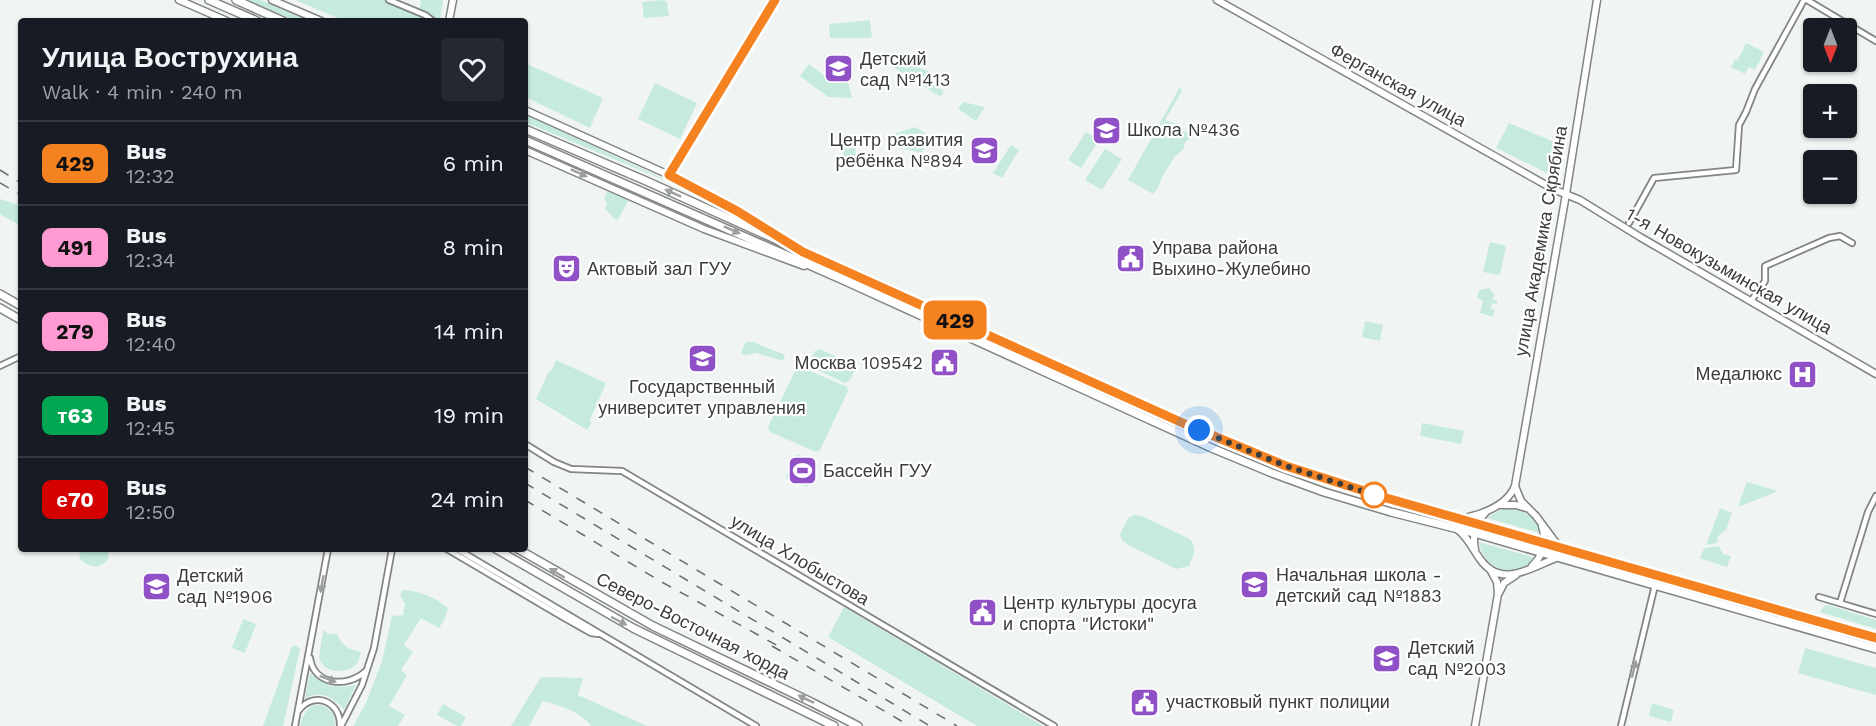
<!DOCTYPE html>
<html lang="en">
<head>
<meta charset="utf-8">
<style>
  body { margin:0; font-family:"Work Sans",sans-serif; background:#242831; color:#f1f3f6; height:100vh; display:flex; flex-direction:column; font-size:22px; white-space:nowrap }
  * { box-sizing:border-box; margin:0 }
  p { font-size:20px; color:#9ea1a6 }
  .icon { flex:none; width:33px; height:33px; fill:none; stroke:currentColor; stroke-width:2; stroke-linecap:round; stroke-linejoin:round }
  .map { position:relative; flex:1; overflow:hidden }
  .panel { position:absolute; left:18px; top:18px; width:510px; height:534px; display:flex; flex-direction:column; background:#171b24; border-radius:6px; box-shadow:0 2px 4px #0004 }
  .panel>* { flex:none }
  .badge { padding:0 12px; border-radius:9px; font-size:21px; line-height:39px }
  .needle { width:39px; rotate:180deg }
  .controls { position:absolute; left:1803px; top:18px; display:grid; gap:12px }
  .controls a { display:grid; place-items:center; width:54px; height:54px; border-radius:6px; background:#171b24; box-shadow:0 2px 4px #0004; font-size:30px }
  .you { position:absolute; width:30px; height:30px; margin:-15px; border:4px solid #fff; border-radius:50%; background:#1a73e8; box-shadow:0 0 0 9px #1a73e833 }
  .map>.badge { position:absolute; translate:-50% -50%; box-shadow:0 0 0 3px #fff }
  .round { display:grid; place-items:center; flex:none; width:63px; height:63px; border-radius:6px; background:#242831 }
  .summary { display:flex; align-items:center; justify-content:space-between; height:102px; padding:0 24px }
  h1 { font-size:28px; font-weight:700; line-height:45px }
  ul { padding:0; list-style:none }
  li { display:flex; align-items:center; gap:18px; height:84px; padding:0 24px; border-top:2px solid #363941 }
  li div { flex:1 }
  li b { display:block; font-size:22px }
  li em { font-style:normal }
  li .badge { min-width:66px; font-weight:700; text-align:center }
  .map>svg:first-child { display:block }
</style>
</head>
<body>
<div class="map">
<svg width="1876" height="726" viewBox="0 0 1876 726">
  <rect width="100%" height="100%" fill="#f0f5f3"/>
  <path fill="#c6ebde" d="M248,0H261L309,21H295Z
    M295,0H387L419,13L421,0H443L440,21H345Z
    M663,0L667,2L669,16L644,18L642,2Z
    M870,20L872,38H830L829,24Z
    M1746,43L1764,52L1755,70L1749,67L1745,74L1731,67L1735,59L1738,60Z
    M895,60L929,71L931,84L944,91L941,97L891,66Z
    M525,63L603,98L590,128L525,97Z
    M809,64L833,82H848L852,98L828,97L800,76Z
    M655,83L697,103L680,139L638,119Z
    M1180,87L1182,91L1165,120L1179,125L1178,130L1192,133L1191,138L1185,142L1183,150L1176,155L1163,175L1158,188L1153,194L1128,180Z
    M963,102L985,107L976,121L958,109Z
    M525,114L683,188L525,122Z
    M1509,123L1559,144L1553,176L1496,148Z
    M915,127L931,137L921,153L895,146L894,134Z
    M1086,132L1099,140L1081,168L1068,160Z
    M1011,145L1019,150L1002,178L993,173Z
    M855,147L857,167L845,168L843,148Z
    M1105,149L1122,159L1102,190L1085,180Z
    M608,190L629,199L618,220L613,218L605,208L607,203L604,198Z
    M0,199L21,206V226L0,214Z
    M1490,242L1506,246L1500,275L1483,272Z
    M1489,288L1494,294L1493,300L1497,301V304L1492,303L1491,309L1495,310L1493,317L1480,313L1483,301L1477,297L1479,290Z
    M1365,321L1383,325L1380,341L1362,337Z
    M746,342H753L785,355L783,361L756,353L745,355L741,353Z
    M820,349L854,365L855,370L850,380L845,383L811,367L810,362L815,351Z
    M556,360L606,383L590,420L591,424L587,430L536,399L549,371L551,372Z
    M801,367L847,387L848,391L820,450L816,452L770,432L768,427L796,369Z
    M1422,423L1464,431L1461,444L1420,436Z
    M797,454L818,464L807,487L786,477Z
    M1747,482L1778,491L1738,507Z
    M1510,508C1526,510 1536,518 1540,533L1487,518L1498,511Z
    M1720,508L1732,513L1726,530L1718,536L1717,543L1706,545Z
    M1135,515L1142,516L1190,539C1198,549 1193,556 1189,566L1176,569L1128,545L1122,540L1120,534L1128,518Z
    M1479,542L1536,558C1516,580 1484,571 1479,542Z
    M1719,546L1723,554L1731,556L1727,567L1700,558L1704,548Z
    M79,549H109L108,559C100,569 89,568 80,559Z
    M402,590C420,591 433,596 448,608L444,620L439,628L421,618L404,645L413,652L401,670L407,675L389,706L405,715L398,726H353L366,703L382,661L392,615L395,616L403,615L405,604L400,595Z
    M1828,605L1876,620V629L1820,612L1824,606Z
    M844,607L1043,726H977L828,637Z
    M243,619L256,624L245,653L232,648Z
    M323,630L328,634H337C343,647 348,649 361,652C359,658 359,663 354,666C347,672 333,673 325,667C322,665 321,661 319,658Z
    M292,646H297L300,649L283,726H263Z
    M1805,648L1876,668V695L1798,673Z
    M310,673C327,688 336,688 356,685L344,710C335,698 320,689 305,699Z
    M541,677L583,678L578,695L647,726H591C581,712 559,705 543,701L529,726H511Z
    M1652,703L1674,710L1671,722L1649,716Z
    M443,704L466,717L461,726H457L437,715Z
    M314,705C328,704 336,712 335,726H300C302,717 305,710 314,705Z"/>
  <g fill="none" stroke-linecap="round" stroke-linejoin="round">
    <defs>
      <path id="street" d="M389,0L425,15L433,21
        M1807,0L1876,41
        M1629,223L1654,178L1736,170L1739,125L1746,112L1755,89L1804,0
        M1751,301L1765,281V266L1829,238L1840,236L1852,243
        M0,366L21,356
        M525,444L554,462L571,469L622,471L1054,726
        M447,549L561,616L591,633L598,634
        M457,549L756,726
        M1819,597L1876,614
        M1840,603L1868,512L1876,496
        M310,658C314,686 348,688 366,671
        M299,710C314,691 340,701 340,725
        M295,726L328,549
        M341,726L362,685L374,648L392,549
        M1621,726L1655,585"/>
      <path id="secondary" d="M179,0L227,21
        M272,0L321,21
        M1217,0L1553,189L1580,200L1640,237L1876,374
        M449,21L453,0
        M525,110L669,175L737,211L787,242
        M525,150L704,229L804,266
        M669,175L775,0
        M1515,486L1521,501L1536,516L1559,547
        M1501,505H1516L1526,508
        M1460,519C1480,515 1507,506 1515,486L1566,194L1597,0
        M1457,529C1468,537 1472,548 1480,559C1501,589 1530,568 1556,558
        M1475,549C1472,535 1475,523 1486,512
        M1532,566C1544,555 1547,542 1542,526
        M1499,593L1504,583L1516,575
        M1475,726L1498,594L1497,582L1490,569"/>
      <path id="primary" d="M209,0L257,21
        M236,0L283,21
        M525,129L644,180L1185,424L1286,466L1374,495L1876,638
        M525,140L843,280L1214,449L1272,473L1324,492L1391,512L1474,533L1876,649
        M0,294L21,306
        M0,308L21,320
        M496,549L633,628L834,726
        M518,549L653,626L811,702L858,726"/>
    </defs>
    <use href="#street" stroke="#818583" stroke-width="8"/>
    <use href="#secondary" stroke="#818583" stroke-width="9"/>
    <use href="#primary" stroke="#818583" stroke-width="10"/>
    <use href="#street" stroke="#fff" stroke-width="4.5"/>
    <use href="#secondary" stroke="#fff" stroke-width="6"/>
    <use href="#primary" stroke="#fff" stroke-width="7"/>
    <path stroke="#6a6c6c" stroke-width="1.5" stroke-dasharray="10 10" stroke-linecap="butt" d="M0,170L21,183
      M0,183L21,195
      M525,467L957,726
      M525,483L930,726
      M525,500L660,581L780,647
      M772,646L910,726"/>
  </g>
  <defs><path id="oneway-solid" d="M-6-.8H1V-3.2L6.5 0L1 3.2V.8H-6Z" transform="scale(1.5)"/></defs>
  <g fill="#9d9e9e">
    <use href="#oneway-solid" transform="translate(579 173) rotate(24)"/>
    <use href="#oneway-solid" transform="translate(673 193) rotate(-156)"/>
    <use href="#oneway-solid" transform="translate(732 230) rotate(24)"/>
    <use href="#oneway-solid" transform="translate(557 573) rotate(-149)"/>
    <use href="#oneway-solid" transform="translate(322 584) rotate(100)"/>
    <use href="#oneway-solid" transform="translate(619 621) rotate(28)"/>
    <use href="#oneway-solid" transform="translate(1634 669) rotate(-76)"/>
    <use href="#oneway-solid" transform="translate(328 679) rotate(21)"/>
    <use href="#oneway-solid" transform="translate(806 699) rotate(-154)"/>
  </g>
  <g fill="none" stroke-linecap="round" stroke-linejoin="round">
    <defs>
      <path id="line" d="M775,0L669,175L737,211L803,252L1185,424L1286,466L1383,497L1876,638"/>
    </defs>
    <use href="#line" stroke="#fff" stroke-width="14"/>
    <use href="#line" stroke="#f58220" stroke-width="9"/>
    <path stroke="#3b3c3c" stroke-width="6" stroke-dasharray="0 10.8" d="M1199,430L1286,466L1374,495"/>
  </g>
  <defs>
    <symbol id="school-square" viewBox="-11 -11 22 22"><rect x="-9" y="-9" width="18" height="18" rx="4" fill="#9151c6" stroke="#fff"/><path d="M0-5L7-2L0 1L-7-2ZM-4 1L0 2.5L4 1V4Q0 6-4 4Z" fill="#fff"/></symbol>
    <symbol id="civic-square" viewBox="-11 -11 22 22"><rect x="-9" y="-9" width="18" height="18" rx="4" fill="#9151c6" stroke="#fff"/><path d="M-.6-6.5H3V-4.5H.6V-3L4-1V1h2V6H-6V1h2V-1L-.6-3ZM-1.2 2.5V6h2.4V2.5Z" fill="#fff"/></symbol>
    <symbol id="theatre-square" viewBox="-11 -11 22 22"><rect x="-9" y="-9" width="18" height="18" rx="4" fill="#9151c6" stroke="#fff"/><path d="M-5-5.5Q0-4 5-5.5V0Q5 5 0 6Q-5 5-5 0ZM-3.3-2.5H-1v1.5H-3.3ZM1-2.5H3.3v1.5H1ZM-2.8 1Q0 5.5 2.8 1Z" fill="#fff"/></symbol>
    <symbol id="university-square" viewBox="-11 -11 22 22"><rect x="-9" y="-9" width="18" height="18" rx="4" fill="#9151c6" stroke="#fff"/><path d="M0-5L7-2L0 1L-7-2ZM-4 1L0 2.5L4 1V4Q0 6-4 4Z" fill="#fff"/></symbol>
    <symbol id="hospital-square" viewBox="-11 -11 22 22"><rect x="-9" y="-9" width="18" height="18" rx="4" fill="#9151c6" stroke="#fff"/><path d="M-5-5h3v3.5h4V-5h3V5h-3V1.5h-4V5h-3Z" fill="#fff"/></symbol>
    <symbol id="stadium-square" viewBox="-11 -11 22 22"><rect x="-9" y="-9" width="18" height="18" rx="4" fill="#9151c6" stroke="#fff"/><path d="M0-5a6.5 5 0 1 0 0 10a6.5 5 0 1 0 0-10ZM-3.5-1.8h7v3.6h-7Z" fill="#fff"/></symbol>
  </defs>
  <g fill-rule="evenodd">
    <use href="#school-square" x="822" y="52" width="33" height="33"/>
    <use href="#school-square" x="1090" y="114" width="33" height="33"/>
    <use href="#school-square" x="968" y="134" width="33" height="33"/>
    <use href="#civic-square" x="1114" y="242" width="33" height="33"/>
    <use href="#theatre-square" x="550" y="252" width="33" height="33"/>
    <use href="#university-square" x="686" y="342" width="33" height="33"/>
    <use href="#civic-square" x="928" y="346" width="33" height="33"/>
    <use href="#hospital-square" x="1786" y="358" width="33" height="33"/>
    <use href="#stadium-square" x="786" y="454" width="33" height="33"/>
    <use href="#school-square" x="1238" y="568" width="33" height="33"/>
    <use href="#school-square" x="140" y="570" width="33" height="33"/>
    <use href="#civic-square" x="966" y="596" width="33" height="33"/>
    <use href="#school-square" x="1370" y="642" width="33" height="33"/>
    <use href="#civic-square" x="1128" y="686" width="33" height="33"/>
  </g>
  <circle fill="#fff" stroke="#f58220" stroke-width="3" cx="1374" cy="495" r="12"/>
  <g text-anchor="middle" stroke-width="4.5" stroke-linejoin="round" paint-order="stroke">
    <g font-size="18" fill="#3b3c3c" stroke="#fff" text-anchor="start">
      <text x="860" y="65">Детский<tspan x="860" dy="21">сад №1413</tspan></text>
      <text x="1127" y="136">Школа №436</text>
      <text x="963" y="146" text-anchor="end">Центр развития<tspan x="963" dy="21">ребёнка №894</tspan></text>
      <text x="1152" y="254">Управа района<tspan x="1152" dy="21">Выхино-Жулебино</tspan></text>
      <text x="587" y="275">Актовый зал ГУУ</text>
      <text x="923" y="369" text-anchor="end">Москва 109542</text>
      <text x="1782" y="380" text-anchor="end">Медалюкс</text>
      <text x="702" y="393" text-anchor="middle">Государственный<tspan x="702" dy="21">университет управления</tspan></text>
      <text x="823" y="477">Бассейн ГУУ</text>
      <text x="1276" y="581">Начальная школа -<tspan x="1276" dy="21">детский сад №1883</tspan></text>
      <text x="177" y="582">Детский<tspan x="177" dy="21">сад №1906</tspan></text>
      <text x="1003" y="609">Центр культуры досуга<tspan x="1003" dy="21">и спорта "Истоки"</tspan></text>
      <text x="1408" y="654">Детский<tspan x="1408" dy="21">сад №2003</tspan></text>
      <text x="1166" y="708">участковый пункт полиции</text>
    </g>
    <g font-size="18" fill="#3b3c3c" stroke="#fff">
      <text transform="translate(1398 85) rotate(29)" y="6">Ферганская улица</text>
      <text transform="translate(1541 241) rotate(-80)" y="6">улица Академика Скрябина</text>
      <text transform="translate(1729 271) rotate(30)" y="6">1-я Новокузьминская улица</text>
      <text transform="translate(800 560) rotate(31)" y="6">улица Хлобыстова</text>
      <text transform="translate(693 626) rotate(27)" y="6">Северо-Восточная хорда</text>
    </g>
  </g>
</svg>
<div class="controls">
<a><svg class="needle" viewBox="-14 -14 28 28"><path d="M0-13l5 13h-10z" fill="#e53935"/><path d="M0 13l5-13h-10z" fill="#9ea1a6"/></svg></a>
<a>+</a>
<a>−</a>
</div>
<div class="you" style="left:1199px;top:430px"></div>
<b class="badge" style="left:955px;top:320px;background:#f58220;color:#111">429</b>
<section class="panel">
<div class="summary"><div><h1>Улица Вострухина</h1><p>Walk · 4 min · 240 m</p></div><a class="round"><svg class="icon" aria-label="heart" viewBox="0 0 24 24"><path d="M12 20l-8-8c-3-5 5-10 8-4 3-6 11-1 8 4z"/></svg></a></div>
<ul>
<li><span class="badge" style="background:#f58220;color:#111">429</span><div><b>Bus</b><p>12:32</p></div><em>6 min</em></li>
<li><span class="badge" style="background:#ff9ad2;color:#111">491</span><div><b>Bus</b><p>12:34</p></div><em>8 min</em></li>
<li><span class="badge" style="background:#ff9ad2;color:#111">279</span><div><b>Bus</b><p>12:40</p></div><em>14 min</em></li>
<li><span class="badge" style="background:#00a651;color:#fff">т63</span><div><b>Bus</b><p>12:45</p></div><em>19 min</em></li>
<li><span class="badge" style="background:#d50100;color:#fff">е70</span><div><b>Bus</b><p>12:50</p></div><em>24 min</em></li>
</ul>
</section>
</div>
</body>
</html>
